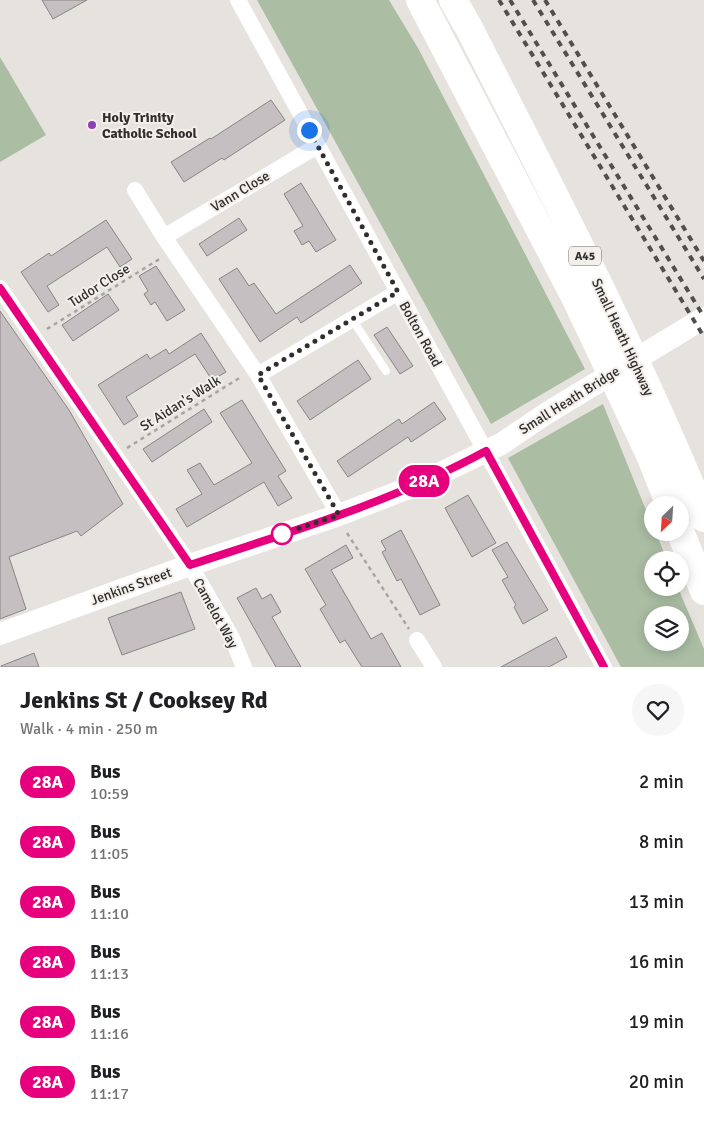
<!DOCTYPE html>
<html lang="en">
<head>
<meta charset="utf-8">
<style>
  body { margin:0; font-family:Signika,sans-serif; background:#f6f6f6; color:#202124; height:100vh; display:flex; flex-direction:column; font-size:19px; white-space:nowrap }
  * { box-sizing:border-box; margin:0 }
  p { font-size:16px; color:#757577 }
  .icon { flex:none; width:28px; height:28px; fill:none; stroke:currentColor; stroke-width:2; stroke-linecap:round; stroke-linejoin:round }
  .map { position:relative; height:667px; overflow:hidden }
  .details { display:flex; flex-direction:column; background:#fff; flex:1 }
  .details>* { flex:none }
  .badge { padding:0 10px; border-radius:16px; font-size:18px; line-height:32px }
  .needle { width:32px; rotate:205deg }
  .fabs { position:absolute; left:644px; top:496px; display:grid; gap:10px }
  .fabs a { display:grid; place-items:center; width:45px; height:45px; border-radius:50%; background:#fff; box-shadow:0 2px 12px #0003; font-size:25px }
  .you { position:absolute; width:25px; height:25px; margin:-12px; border:4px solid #fff; border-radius:50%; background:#1a73e8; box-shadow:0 0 0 8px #1a73e833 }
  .map>.badge { position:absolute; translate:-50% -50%; box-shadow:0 0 0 2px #fff }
  .round { display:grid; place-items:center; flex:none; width:52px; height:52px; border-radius:26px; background:#f6f6f6 }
  .head { display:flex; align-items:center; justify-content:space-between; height:85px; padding:0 20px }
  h1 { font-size:24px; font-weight:800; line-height:38px }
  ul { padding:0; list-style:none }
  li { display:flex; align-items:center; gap:15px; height:60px; padding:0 20px }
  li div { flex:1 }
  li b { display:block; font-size:19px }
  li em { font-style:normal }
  li .badge { min-width:55px; font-weight:700; text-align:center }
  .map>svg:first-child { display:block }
</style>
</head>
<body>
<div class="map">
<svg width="704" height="667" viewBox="0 0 704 667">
  <rect width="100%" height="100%" fill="#e6e3de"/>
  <path fill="#abbea4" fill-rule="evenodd" d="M257,0H389L418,48L585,369L491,424Z
    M0,57L46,135L0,162Z
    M603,404L652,525V532L656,533L667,560H652V588H678L704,649V667H621L508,458ZM652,615H680V642H652Z"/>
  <path fill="#c5bfc1" stroke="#898486" d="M42,0H87L53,19Z
    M271,100L285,120L224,160L222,158L184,182L171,162L210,138L211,139Z
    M301,183L336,240L316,252L309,241L302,245L294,231L303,226L284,194Z
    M239,218L247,230L207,256L199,244Z
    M106,220L132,259L120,267L107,247L47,286L59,305L48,312L21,272L49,253L51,256Z
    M350,265L362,283L301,323L297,317L260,342L219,279L237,268L249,286L254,283L276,314Z
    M156,266L185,310L167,321L155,302L151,305L144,294L148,291L139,276Z
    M108,294L119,310L73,341L62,325Z
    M0,311L69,410L123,504L81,536L77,531L9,557L26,609L0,619Z
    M387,327L413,366L400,374L374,335Z
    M201,333L226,372L212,380L195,354L126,397L138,416L124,425L98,385L147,354L150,359L166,349L169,354Z
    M358,360L371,379L310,420L297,401Z
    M242,400L286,471L278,476L292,498L278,506L264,482L187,527L176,509L202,494L187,470L200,463L214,485L252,463L220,413Z
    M434,402L446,419L411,442L408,437L348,477L337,461L399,419L402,424Z
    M204,409L212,422L152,462L143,449Z
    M468,495L496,543L472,557L445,508Z
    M401,530L440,605L420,615L401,579L397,581L382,552L386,550L381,541Z
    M507,542L548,610L523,624L514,607L516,605L502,580L508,577L492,550Z
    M346,545L353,558L331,570L371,639L382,633L401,667H362L345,640L340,643L320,609L326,605L305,569Z
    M256,588L262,599L271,594L281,612L272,617L301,667H276L237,598Z
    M181,592L195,629L122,655L108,618Z
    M556,637L567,657L549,667H501Z
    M34,653L39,667H1V666Z"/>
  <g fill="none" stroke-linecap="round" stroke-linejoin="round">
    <path stroke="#a8a5a1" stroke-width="2.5" stroke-dasharray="4 4" stroke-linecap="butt" d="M47,329L161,258
      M127,448L241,377
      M347,533L409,629"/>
    <path stroke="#fff" stroke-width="8" d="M352,319L386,371"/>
    <path stroke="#fff" stroke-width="16" d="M238,0L604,667
      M135,190L164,237L258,375L339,515
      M164,237L317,146
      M0,288L190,565L232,638L244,667
      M258,375L398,292
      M417,640L434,667"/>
    <path stroke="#fff" stroke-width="22" d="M0,634L190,565L339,515L414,486L501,444L547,413L704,318"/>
    <path stroke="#fff" stroke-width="28" d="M420,0L575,297L650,455L670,505
      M453,0L469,28C551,189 636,350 704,518
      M680,531L704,591"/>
    <path stroke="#514e4d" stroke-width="4" stroke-dasharray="6 6" stroke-linecap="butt" d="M499,0L704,337
      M510,0L704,317
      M533,0L704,279
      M545,0L704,261"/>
  </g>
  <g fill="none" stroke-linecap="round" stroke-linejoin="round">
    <defs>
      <path id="line" d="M0,288L190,565C290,532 392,502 486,451L604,667"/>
    </defs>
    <use href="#line" stroke="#fff" stroke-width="11"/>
    <use href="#line" stroke="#e6007e" stroke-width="8"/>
    <path stroke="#312f2e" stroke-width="5" stroke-dasharray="0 9" d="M282,534L339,515L258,375L398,292L309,130"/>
  </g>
  <circle fill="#8c40b2" stroke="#f3f0eb" stroke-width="2" cx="92" cy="125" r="5"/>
  <circle fill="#fff" stroke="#e6007e" stroke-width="2.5" cx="282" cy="534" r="10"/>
  <g text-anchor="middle" stroke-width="4" stroke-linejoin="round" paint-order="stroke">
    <rect fill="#f3f0eb" stroke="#6b6967" stroke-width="1" x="569" y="246.5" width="32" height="19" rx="4"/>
    <g font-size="12" font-weight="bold" fill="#312f2e">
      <text x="585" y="260">A45</text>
    </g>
    <g font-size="14" font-weight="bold" fill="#312f2e" stroke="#f3f0eb" text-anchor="start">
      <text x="102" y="122">Holy Trinity<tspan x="102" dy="16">Catholic School</tspan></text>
    </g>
    <g font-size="14" fill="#312f2e" stroke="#f3f0eb">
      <text transform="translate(240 191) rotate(-31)" y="5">Vann Close</text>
      <text transform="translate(99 285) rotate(-32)" y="5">Tudor Close</text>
      <text transform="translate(421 334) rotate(61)" y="5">Bolton Road</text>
      <text transform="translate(623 337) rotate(65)" y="5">Small Heath Highway</text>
      <text transform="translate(569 400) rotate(-32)" y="5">Small Heath Bridge</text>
      <text transform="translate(180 403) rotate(-32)" y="5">St Aidan's Walk</text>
      <text transform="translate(131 586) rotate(-20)" y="5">Jenkins Street</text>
      <text transform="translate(216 613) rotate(61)" y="5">Camelot Way</text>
    </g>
  </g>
</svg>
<div class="fabs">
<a><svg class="needle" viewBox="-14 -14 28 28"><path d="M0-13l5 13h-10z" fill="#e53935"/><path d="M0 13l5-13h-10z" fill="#757577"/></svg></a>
<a><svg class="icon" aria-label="locate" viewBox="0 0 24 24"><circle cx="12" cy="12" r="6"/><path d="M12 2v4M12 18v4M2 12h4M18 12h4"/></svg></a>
<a><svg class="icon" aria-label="layers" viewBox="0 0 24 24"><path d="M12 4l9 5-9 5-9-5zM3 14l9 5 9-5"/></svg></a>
</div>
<div class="you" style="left:309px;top:130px"></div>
<b class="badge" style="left:424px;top:481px;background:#e6007e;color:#fff">28A</b>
</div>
<section class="details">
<div class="head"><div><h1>Jenkins St / Cooksey Rd</h1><p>Walk · 4 min · 250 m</p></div><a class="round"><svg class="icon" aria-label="heart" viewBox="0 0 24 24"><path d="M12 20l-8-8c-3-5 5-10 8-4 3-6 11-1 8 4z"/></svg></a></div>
<ul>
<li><span class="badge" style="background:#e6007e;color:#fff">28A</span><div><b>Bus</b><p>10:59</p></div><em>2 min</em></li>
<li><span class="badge" style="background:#e6007e;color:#fff">28A</span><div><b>Bus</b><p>11:05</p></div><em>8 min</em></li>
<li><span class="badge" style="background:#e6007e;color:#fff">28A</span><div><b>Bus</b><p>11:10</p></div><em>13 min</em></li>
<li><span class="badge" style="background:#e6007e;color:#fff">28A</span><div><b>Bus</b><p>11:13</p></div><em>16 min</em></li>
<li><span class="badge" style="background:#e6007e;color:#fff">28A</span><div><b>Bus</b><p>11:16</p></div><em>19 min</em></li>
<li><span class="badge" style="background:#e6007e;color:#fff">28A</span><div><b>Bus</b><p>11:17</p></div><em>20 min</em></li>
</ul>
</section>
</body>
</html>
